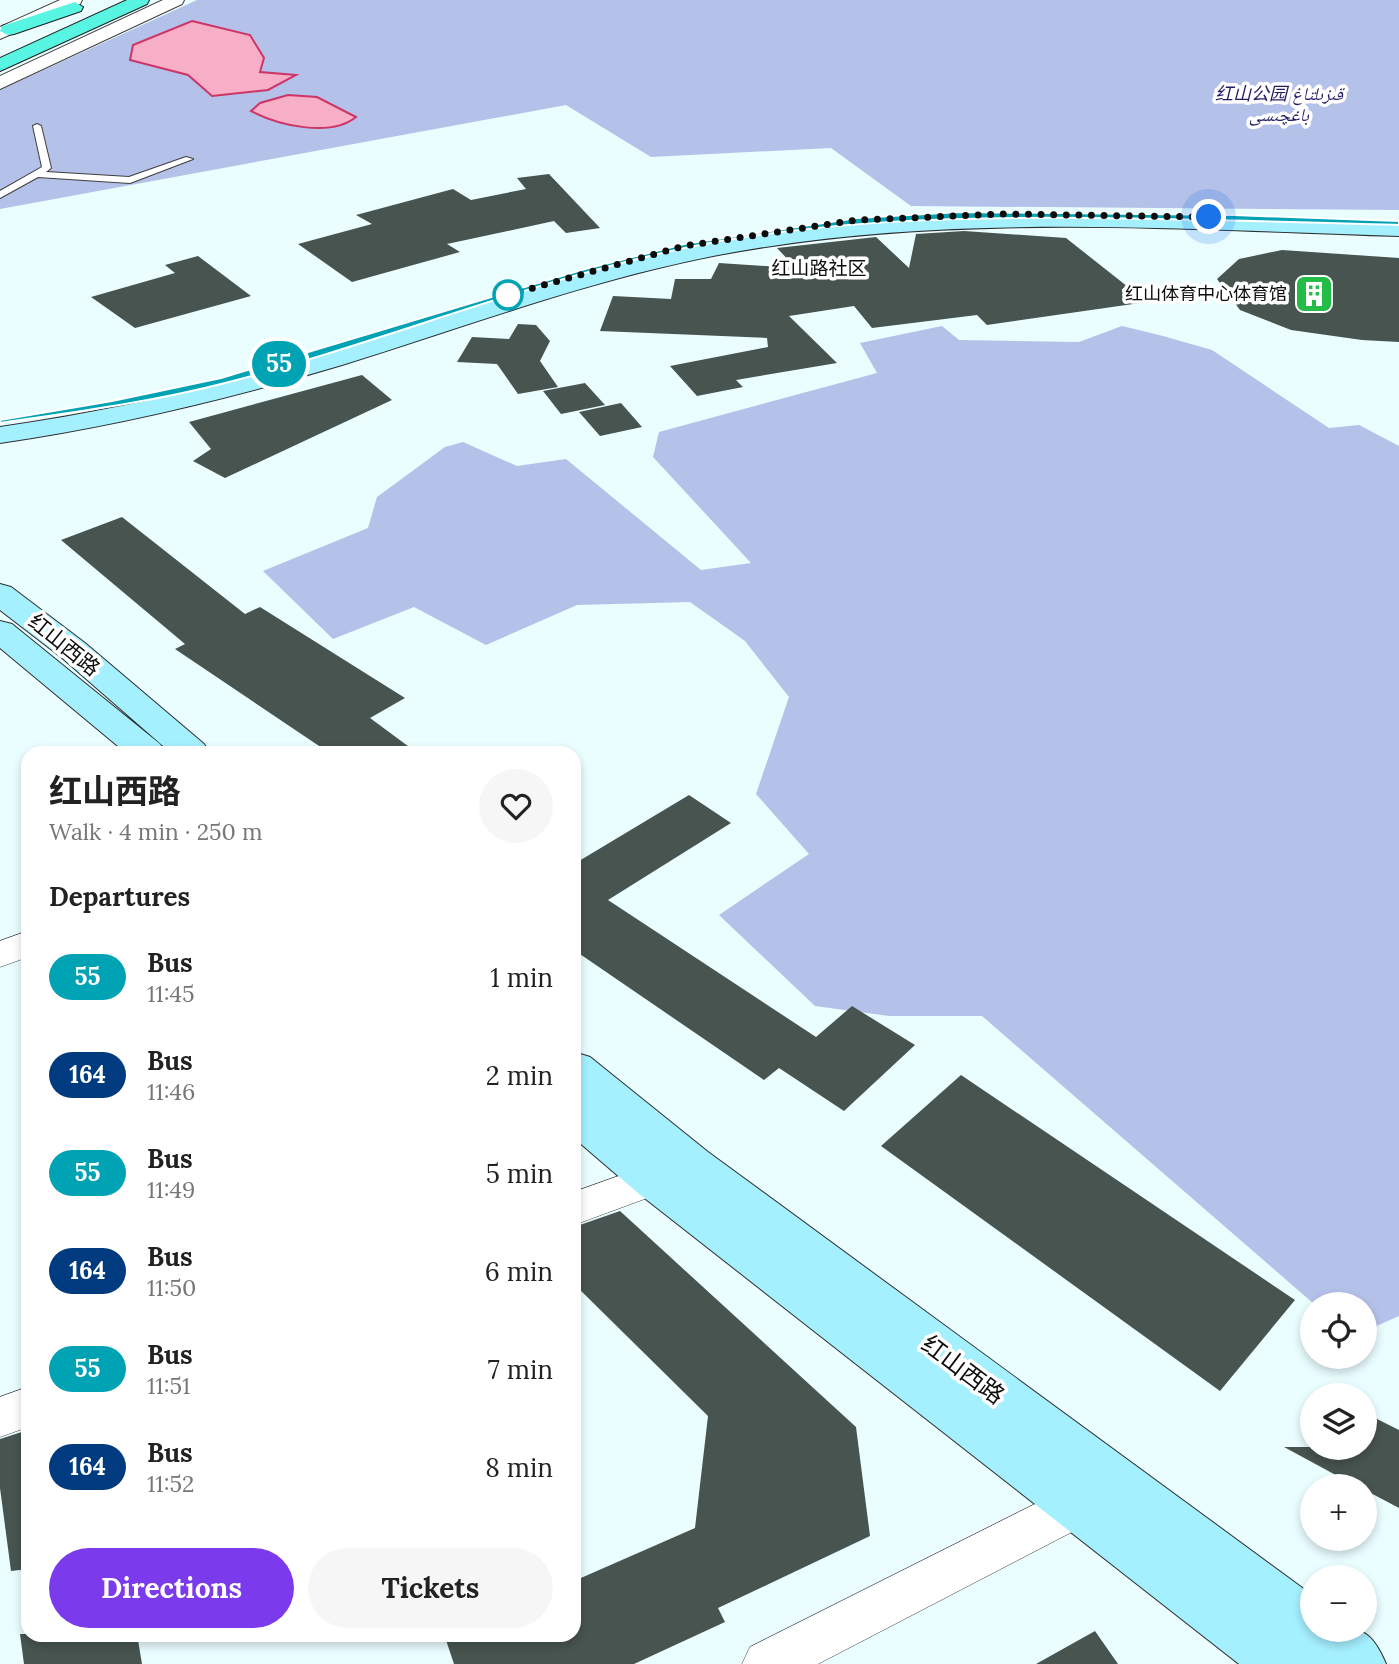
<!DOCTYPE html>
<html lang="en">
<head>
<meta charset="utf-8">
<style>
  body { margin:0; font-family:Lora,"Noto Naskh Arabic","Noto Sans SC",serif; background:#f6f6f6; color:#222; height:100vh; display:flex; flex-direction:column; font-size:26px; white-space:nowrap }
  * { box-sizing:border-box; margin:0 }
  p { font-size:23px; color:#767676 }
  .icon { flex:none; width:38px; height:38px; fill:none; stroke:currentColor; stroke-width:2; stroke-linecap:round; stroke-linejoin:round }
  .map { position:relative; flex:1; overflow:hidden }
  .details { position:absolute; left:21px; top:746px; width:560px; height:896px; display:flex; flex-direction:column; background:#fff; border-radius:21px; box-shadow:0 4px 10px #0003 }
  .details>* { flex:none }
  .badge { padding:0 14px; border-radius:23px; font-size:24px; line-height:46px }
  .controls { position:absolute; left:1300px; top:1292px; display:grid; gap:14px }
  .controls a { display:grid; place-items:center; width:77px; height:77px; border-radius:50%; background:#fff; box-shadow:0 4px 10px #0003; font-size:35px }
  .you { position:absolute; width:35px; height:35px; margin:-18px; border:5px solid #fff; border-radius:50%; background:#1a73e8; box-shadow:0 0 0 10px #1a73e833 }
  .map>.badge { position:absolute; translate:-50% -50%; box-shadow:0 0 0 4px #fff }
  h2 { padding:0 28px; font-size:26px; line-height:63px }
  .round { display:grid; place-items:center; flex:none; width:74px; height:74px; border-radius:37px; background:#f6f6f6 }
  .head { display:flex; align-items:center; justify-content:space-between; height:119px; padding:0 28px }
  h1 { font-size:33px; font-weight:700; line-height:52px }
  .cta { display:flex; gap:14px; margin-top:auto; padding:14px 28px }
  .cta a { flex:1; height:80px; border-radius:42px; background:#7c3aed; color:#fff; font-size:28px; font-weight:700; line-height:80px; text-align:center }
  .cta a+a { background:#f6f6f6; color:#222 }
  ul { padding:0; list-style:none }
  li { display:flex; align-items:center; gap:21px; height:98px; padding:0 28px }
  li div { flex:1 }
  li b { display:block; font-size:26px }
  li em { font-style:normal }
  li .badge { min-width:77px; font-weight:700; text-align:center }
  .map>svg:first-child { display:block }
</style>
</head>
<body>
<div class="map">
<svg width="1399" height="1664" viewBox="0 0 1399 1664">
  <rect width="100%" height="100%" fill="#eafdff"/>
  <path fill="#b4c1e9" d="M197,0H1399V210L911,206L831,148L651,157L566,105L0,209V90Z
    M942,326L959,340L1079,342L1122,326L1163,336L1212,350L1329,428L1359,425L1399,446V1316L1365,1331V1304H1314L982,1016H889L815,1006L719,915L809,854L756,794L789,697L745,641L690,602L577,605L486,645L414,607L333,639L263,571L368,528L377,497L445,447L463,442L517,466L566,459L701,570L751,563L653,457L659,432L877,373L860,343Z"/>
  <path fill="#f7afc8" stroke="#ce3567" stroke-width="2" d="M192,21L250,35L264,58L260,72L296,75L268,90L212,96L188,75L130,60L133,45Z
    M288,95L317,97L356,117C330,138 278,125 251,111L260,103Z"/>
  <path fill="#485450" d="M549,174L600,228L566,233L554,221L447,244L460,252L352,282L298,244L372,224L356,215L453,189L471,200L526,189L517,178Z
    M964,231L1066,238L1147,302L987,325L977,315L872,328L854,306L789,316L837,363L736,380L743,387L697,396L670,366L768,347L767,338L600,331L613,296L671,299L675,279H711L719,263L796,268L777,248L876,237L909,268L916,234Z
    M1282,250L1399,258V342L1362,340L1291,330L1240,310L1217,279L1239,259Z
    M198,256L251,296L135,328L91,297L175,273L165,265Z
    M518,324L536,325L550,341L540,361L558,387L518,394L497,364L457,362L472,337L509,339Z
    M362,375L392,400L225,478L193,461L211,449L189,422Z
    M585,383L605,405L561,414L543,391Z
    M621,403L642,427L600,436L579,412Z
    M122,517L245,614L260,607L405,698L370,718L416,752H328L175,649L185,644L61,540Z
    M689,795L731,823L608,900L816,1037L852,1006L915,1045L844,1111L779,1068L764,1080L574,950V864Z
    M961,1075L1295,1300L1220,1391L881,1146Z
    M620,1211L856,1427L870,1536L718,1608L725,1622L634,1664H454L444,1634H574V1581L695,1528L708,1416L574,1284V1227Z
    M1365,1413L1399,1430V1508L1365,1490V1486H1356L1284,1447H1365Z
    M28,1430V1569L11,1571L0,1488V1439Z
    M1095,1631L1118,1664H1036Z
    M20,1634H137L142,1664H24Z"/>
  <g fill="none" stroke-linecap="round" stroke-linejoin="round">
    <defs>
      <path id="service" d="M37,124L41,126L51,168L46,172L129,177L186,157L193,159L130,183L38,177L0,198V191L42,167L33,126Z"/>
      <path id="minor" d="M28,931V957L0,967V941Z
        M655,1163L669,1168L674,1179L669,1190L574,1225V1192Z
        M28,1387V1427L0,1437V1397Z
        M1079,1482L1095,1488L1102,1504L1095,1520L818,1664H742L750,1647Z"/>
      <path id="tertiary" d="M60,0H82L80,4L0,39V27Z
        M163,0H184L182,4L0,89V76Z"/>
      <path id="secondary" d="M1055,213L1399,222V236C1171,229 939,212 713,256C586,281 465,327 342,365C229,399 116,426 0,443V427C90,414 178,396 266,371C394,334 520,286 651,256C784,225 918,215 1055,213Z
        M0,584L11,587L85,643L204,744L209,752H170L61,657L0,610Z
        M0,621L12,624L160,744L165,752H125L0,648Z
        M574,1052L590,1057L708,1152L1312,1595V1629C1354,1629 1368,1621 1386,1664H1239L638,1193L574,1138Z"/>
      <path id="trunk" d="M127,0H149L147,4L0,71V58Z
        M75,2L83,7L81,11L14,34L8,35L0,31L2,26Z"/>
    </defs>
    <use href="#service" stroke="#3f3f3f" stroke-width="2"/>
    <use href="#minor" stroke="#3f3f3f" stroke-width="1"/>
    <use href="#tertiary" stroke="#3f3f3f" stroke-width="2"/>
    <use href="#secondary" stroke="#2e2e2e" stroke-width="2"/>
    <use href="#trunk" stroke="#1d1d1d" stroke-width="2"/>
    <use href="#service" fill="#fff" fill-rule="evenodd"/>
    <use href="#minor" fill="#fff" fill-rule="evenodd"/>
    <use href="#tertiary" fill="#fff" fill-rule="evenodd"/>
    <use href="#secondary" fill="#a5f0ff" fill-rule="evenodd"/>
    <use href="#trunk" fill="#58f6e2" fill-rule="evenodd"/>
  </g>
  <path fill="#00a3b4" stroke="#fff" stroke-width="2" d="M960,212L1234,215L1399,221V225C1296,222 1194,219 1091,218C955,217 820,220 685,248C529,281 380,343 225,383C152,402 75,412 0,423V420L112,401L221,378L585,269L684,244L857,218Z"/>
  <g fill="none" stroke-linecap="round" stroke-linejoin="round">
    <path stroke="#0c0c0c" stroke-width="7" stroke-dasharray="0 12.6" d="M508,295L684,246L857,220L1005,214L1209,217"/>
  </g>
  <defs>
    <symbol id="building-square" viewBox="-11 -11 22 22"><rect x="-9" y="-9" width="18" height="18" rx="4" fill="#23bc46" stroke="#fff"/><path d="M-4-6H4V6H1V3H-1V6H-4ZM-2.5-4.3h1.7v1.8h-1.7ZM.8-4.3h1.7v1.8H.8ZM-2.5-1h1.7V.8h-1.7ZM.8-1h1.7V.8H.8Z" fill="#fff"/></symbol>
  </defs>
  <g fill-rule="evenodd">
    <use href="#building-square" x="1292" y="272" width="44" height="44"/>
  </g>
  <circle fill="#fff" stroke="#00a3b4" stroke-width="3.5" cx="508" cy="295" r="14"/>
  <g text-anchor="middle" stroke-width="7" stroke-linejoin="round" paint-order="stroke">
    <g font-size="18" font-style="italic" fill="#211c63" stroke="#fff">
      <text x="1279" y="100">红山公园 قىزىلتاغ<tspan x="1279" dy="21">باغچىسى</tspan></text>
    </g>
    <g font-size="18" fill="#0c0c0c" stroke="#fff" text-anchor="end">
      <text x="1287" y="300">红山体育中心体育馆</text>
    </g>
    <g font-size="19" fill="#0c0c0c" stroke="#fff">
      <text x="819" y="275">红山路社区</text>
    </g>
    <g font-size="21" fill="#0c0c0c" stroke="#fff">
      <text transform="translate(64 645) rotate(39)" y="7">红山西路</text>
    </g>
    <g font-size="24" fill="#0c0c0c" stroke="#fff">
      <text transform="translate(963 1370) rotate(37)" y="8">红山西路</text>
    </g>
  </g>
</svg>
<div class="controls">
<a><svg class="icon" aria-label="locate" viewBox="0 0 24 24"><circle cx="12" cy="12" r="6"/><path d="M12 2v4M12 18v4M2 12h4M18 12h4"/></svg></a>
<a><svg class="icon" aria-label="layers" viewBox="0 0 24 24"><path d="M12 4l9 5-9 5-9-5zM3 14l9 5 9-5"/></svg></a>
<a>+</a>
<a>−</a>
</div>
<div class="you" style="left:1209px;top:217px"></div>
<b class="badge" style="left:279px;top:364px;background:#00a3b4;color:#fff">55</b>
<section class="details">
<div class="head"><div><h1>红山西路</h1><p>Walk · 4 min · 250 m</p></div><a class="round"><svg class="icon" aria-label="heart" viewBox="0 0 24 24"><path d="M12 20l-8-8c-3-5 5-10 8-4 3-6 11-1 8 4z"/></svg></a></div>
<h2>Departures</h2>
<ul>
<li><span class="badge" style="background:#00a3b4;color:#fff">55</span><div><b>Bus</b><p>11:45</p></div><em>1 min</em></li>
<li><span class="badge" style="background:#003b80;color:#fff">164</span><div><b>Bus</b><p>11:46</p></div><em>2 min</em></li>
<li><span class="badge" style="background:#00a3b4;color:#fff">55</span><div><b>Bus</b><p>11:49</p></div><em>5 min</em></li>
<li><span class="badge" style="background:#003b80;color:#fff">164</span><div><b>Bus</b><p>11:50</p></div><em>6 min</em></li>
<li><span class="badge" style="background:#00a3b4;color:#fff">55</span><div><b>Bus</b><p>11:51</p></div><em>7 min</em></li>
<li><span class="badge" style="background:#003b80;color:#fff">164</span><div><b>Bus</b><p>11:52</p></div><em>8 min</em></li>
</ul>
<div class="cta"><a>Directions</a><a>Tickets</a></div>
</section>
</div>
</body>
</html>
